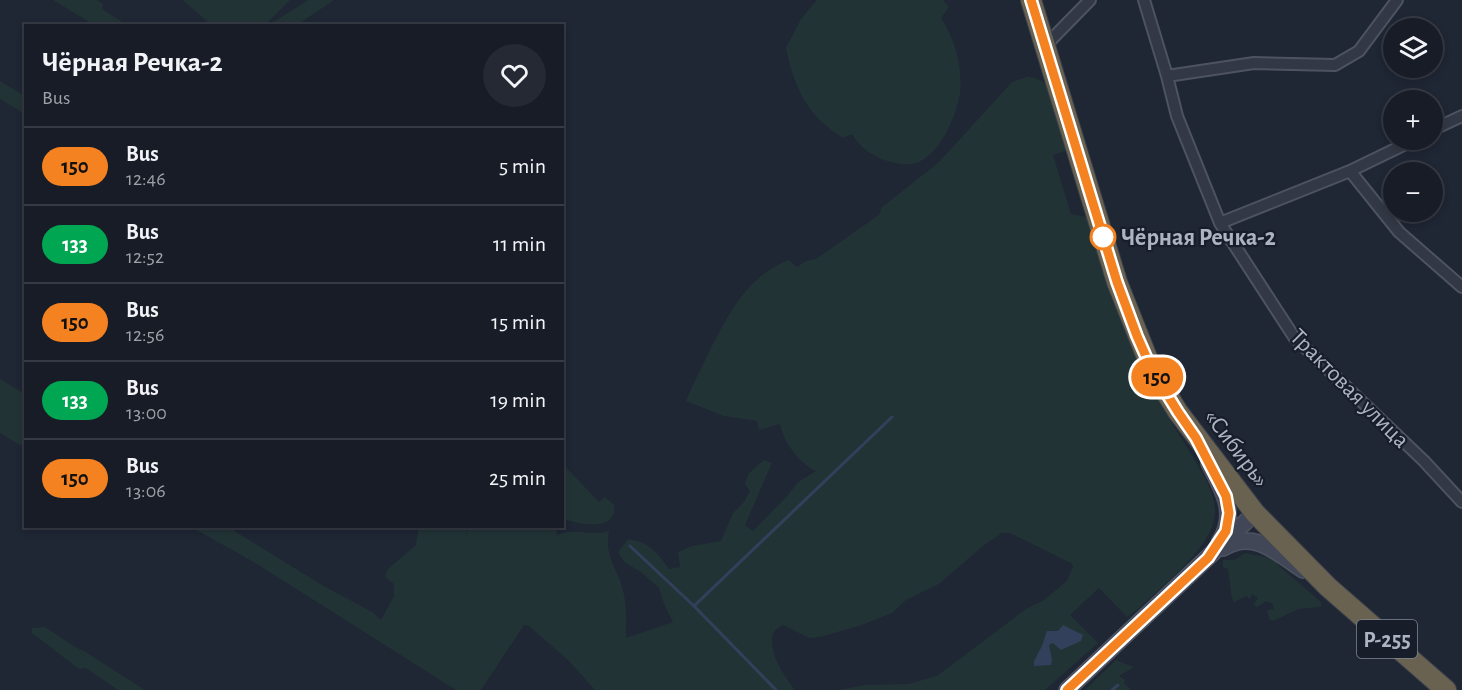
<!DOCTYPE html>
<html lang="en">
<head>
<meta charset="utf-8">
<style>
  body { margin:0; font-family:"Alegreya Sans",sans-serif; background:#242933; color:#f1f3f6; height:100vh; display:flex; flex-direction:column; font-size:22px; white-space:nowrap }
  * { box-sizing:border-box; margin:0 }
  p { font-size:20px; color:#9ea1a7 }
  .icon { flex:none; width:33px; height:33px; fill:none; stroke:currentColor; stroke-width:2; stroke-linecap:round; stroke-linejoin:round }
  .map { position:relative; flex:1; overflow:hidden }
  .panel { position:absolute; left:24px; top:24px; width:540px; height:504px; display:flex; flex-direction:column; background:#171c27; border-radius:0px; box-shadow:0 3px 9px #0003,0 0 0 2px #363a44 }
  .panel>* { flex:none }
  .badge { padding:0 12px; border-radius:20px; font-size:21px; line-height:39px }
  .buttons { position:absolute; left:1383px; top:18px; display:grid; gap:12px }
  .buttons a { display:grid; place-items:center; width:60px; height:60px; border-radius:50%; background:#171c27; box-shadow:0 3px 9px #0003,0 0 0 2px #363a44; font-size:30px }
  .map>.badge { position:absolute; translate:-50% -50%; box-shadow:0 0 0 3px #fff }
  .round { display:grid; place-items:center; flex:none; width:63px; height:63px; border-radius:32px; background:#242933 }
  .overview { display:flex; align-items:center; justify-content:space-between; height:102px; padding:0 18px }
  h1 { font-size:28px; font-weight:700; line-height:45px }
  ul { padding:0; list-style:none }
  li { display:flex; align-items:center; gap:18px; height:78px; padding:0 18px; border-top:2px solid #363a44 }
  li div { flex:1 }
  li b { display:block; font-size:22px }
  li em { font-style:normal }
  li .badge { min-width:66px; font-weight:700; text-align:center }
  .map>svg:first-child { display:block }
</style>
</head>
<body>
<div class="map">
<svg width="1462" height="690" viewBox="0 0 1462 690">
  <rect width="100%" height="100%" fill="#1f2634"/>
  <path fill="#223336" d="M53,0H97L103,4L102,9L127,25H94Z
    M183,0H290L267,23L259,25L212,26Z
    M308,0H334L297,25H269Z
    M817,0H943L949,7L941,18C955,39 963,68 960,93C957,115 941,152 919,162C909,167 894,163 884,160C869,154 860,147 852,134L843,138C807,116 794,87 786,48L801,19Z
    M1027,77C1033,77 1040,79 1044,83C1054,94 1063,135 1068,150L1053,155L1071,214L1086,217C1104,277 1124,335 1153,391C1165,414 1180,435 1193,457C1204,476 1219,498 1214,520C1208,550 1161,587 1138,609L1127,617L1099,588L1070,615L1098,643L1045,690H839L865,685L908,684L937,676L1026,609L1044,600L1067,581L1073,567L1071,563L1010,533H1002L984,545L939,584L906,600L892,613L862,625L820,637L809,638L783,625L775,630L772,636C770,656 784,675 795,690H595L569,661L529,626L524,625L481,690H456L252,561L191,527H228L322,585L372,612L381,620L394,596V584L385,577L388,569L416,545L418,531L417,527H462L467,532L469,527H550L556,528L557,535C578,527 591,537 609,531C604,561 619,568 624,595C627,609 626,624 626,638L673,622L664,604L659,588L641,572L624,562L618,552L628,539C649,542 657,552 669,569L680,567L678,552L692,546L721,541L733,513L744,502L750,491L745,484L749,473L764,460L772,463L745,525L753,531L788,495L798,482L816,471C798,462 784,443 780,424L759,430L757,421L724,416L686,401C693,383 702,367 710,350C729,313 748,275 789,260L797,267L806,261L816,259L880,214L881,208L939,162L1012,82Z
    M0,81L25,96V114L0,99Z
    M0,379L25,394V448L0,433Z
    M562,463L599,502L605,497L614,505C617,533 579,524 563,519Z
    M1245,553L1276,559L1278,565L1321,602V607L1298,609L1273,621L1269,619L1267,610L1274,609L1272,603L1266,601L1257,607L1253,605L1258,598L1252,594L1250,599L1246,596L1234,602L1232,599L1228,569L1223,567V560H1234Z
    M44,627C58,634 70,646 84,651L145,690H118L86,668L79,669L32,633V628Z
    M1116,660L1134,667L1119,676L1125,680L1124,684L1132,690H1085Z"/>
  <path fill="#33405b" d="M1063,625L1083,635L1081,641L1061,650L1053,643L1049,645L1052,660L1051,665L1034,666V661L1042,646L1047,631H1058Z"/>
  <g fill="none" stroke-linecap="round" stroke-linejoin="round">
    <path stroke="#33405b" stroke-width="3" d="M630,546L694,606L776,690
      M694,606L892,417
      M1112,690L1118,685"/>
    <defs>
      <path id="street" d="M1144,0L1167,76L1177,116L1220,223L1294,337L1424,461L1462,502
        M1045,46L1090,0
        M1167,76L1254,63L1335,65L1359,51L1397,0
        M1432,130L1462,116
        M1350,171L1399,232L1462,287
        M1220,223L1350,171L1414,140"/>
      <path id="secondary" d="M1209,463C1222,489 1238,513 1220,541
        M1223,548C1255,529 1277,553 1303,570
        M1067,690L1255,513"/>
      <path id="highway" d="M1031,0L1117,282L1152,370L1178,412L1255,513L1328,587L1446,690"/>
    </defs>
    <use href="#street" stroke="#4d5360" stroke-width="14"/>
    <use href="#secondary" stroke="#4d5360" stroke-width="18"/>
    <use href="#highway" stroke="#3a404c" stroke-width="22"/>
    <use href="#street" stroke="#323845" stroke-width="10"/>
    <use href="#secondary" stroke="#414757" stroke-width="15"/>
    <use href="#highway" stroke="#6a6250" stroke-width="20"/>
  </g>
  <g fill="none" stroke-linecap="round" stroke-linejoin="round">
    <defs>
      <path id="line" d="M1031,0L1117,282L1137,336L1152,370L1178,412L1196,438L1226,496L1229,513L1226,531L1208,558L1067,690"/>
    </defs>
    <use href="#line" stroke="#fff" stroke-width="14"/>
    <use href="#line" stroke="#f58220" stroke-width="9"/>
  </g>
  <circle fill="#fff" stroke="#f58220" stroke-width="3" cx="1103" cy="237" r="12"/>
  <g text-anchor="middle" stroke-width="4.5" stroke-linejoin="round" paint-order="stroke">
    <rect fill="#181e29" stroke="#808694" stroke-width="1.5" x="1357" y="620" width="60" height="38" rx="4.5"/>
    <g font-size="22" font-weight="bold" fill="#acb3c2">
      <text x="1387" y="647">Р-255</text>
    </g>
    <g font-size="24" font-weight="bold" fill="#acb3c2" stroke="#181e29" text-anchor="start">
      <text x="1121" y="245">Чёрная Речка-2</text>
    </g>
    <g font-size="24" fill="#acb3c2" stroke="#181e29">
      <text transform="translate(1350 388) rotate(45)" y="8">Трактовая улица</text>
      <text transform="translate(1237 448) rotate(53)" y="8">«Сибирь»</text>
    </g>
  </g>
</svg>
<div class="buttons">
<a><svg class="icon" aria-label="layers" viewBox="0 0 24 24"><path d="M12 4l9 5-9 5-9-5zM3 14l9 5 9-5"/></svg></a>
<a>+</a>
<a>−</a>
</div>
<b class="badge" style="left:1157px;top:377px;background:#f58220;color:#111">150</b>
<section class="panel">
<div class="overview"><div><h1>Чёрная Речка-2</h1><p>Bus</p></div><a class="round"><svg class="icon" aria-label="heart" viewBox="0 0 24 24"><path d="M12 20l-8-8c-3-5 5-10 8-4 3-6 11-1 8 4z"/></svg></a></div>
<ul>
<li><span class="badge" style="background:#f58220;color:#111">150</span><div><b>Bus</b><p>12:46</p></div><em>5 min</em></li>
<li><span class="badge" style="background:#00a651;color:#fff">133</span><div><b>Bus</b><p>12:52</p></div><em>11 min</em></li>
<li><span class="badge" style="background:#f58220;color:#111">150</span><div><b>Bus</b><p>12:56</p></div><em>15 min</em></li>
<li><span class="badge" style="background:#00a651;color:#fff">133</span><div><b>Bus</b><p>13:00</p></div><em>19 min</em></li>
<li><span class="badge" style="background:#f58220;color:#111">150</span><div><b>Bus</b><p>13:06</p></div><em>25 min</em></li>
</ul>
</section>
</div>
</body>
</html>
